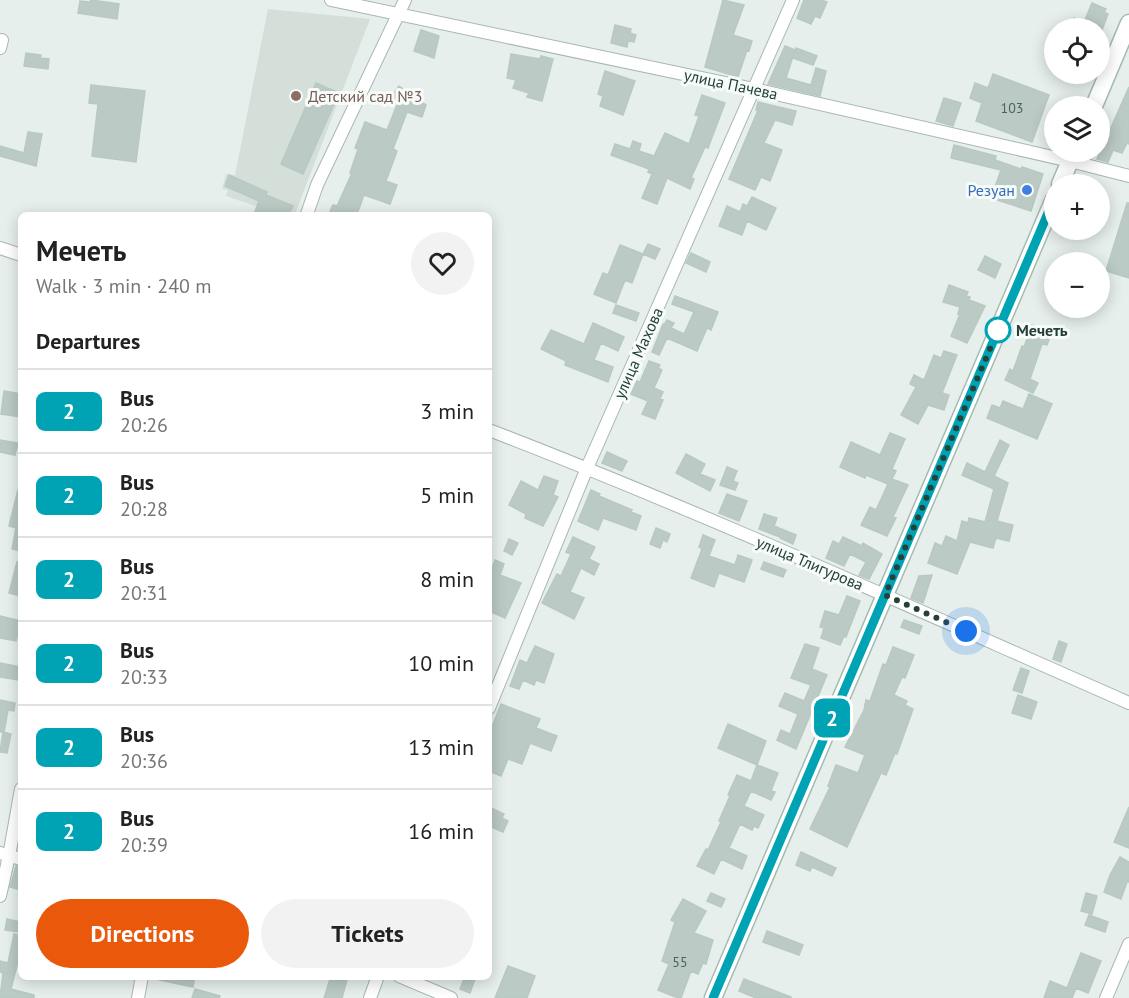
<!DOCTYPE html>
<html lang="en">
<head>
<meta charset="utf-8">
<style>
  body { margin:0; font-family:"PT Sans",sans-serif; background:#f2f2f2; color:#222; height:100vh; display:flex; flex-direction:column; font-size:22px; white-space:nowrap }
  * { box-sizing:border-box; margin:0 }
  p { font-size:20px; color:#767676 }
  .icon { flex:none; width:33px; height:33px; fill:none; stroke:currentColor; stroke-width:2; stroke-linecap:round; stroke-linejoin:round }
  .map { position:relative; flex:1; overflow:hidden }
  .sheet { position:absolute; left:18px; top:212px; width:474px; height:768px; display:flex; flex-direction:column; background:#fff; border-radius:9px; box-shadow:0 3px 15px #0003 }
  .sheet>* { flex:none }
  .badge { padding:0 12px; border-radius:9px; font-size:21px; line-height:39px }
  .buttons { position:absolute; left:1044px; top:18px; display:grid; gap:12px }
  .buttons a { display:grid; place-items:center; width:66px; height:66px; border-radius:50%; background:#fff; box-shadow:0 3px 15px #0003; font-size:30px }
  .you { position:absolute; width:30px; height:30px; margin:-15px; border:4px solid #fff; border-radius:50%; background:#1a73e8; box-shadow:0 0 0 9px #1a73e833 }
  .map>.badge { position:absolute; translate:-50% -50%; box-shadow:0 0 0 3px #fff }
  h2 { padding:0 18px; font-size:22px; line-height:54px }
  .round { display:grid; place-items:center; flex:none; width:63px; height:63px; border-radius:32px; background:#f2f2f2 }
  .headline { display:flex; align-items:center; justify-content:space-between; height:102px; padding:0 18px }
  h1 { font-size:28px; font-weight:600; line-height:45px }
  .button { display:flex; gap:12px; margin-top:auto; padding:12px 18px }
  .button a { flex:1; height:69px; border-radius:36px; background:#ea580c; color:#fff; font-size:24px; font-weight:600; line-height:69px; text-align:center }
  .button a+a { background:#f2f2f2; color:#222 }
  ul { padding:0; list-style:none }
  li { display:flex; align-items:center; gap:18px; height:84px; padding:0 18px; border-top:2px solid #e0e0e0 }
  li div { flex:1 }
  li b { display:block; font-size:22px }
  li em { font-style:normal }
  li .badge { min-width:66px; font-weight:700; text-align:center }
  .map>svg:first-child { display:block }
</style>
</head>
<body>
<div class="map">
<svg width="1129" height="998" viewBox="0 0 1129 998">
  <rect width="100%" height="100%" fill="#e6efeb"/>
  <path fill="#d4dfda" d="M268,9L370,19L295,214H279L226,196L228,190L222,189L226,174L235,175Z"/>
  <path fill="#bbcac4" stroke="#b8c9c2" stroke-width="1.5" d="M91,0L119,4L117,19L78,13L80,1L90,2Z
    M723,0L744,5L733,35L752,41L749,51L747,50L738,77L705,67Z
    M804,0H821L827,2L820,18L815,16L811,24L797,18Z
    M1092,3L1106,9L1104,12L1108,14L1102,30L1100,28H1070L1074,18L1084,22Z
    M615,25L631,29L630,33L636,35L634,42L628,41L627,47L611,43Z
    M421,30L439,36L434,58L414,51Z
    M785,46L795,50L786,78L811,85L816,68L826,71L820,96L768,84Z
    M796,48L817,56L813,65L793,58Z
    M26,53L41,55L40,58L49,59L48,69L24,66Z
    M511,54L540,59L541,56L553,59L542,101L527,97L529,93L513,88L516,80L507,78Z
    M605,71L635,81L623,115L600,106L603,96L598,94Z
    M993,74L1049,95L1032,142L976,121L982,103L970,98L975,83L988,88Z
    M316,83L339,93L303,174L281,164Z
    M91,85L145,91L136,162L92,156L98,104L89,103Z
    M399,86L426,105L422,117L407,112L393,149L397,151L386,181L397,185L390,204L364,195L357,214H329L333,205L337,206L352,173H350L358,149L355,148L365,122L387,130L398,102L391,97Z
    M1129,87V144L1127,143L1122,153L1113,150L1108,162L1097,159Z
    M702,95L725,103L708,148L705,147L691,178L694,179L690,189L667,178L657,204L642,198L652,174L648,172L649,169L611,155L615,144L630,149L633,141L641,144L639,151L654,156L665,133L689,144L699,116L695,115Z
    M944,98L961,103L953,126L936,121Z
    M758,102L796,111L792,125L775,120L764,143L782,150L770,181L761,177L755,190L729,179L758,110H756Z
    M28,132L42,134L36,166L0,156V146L24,153Z
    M954,145L996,156L995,160L1021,169L1022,167L1043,174L1031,211L991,198L1001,170L951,158Z
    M229,175L267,192L266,195L293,206L289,214H254L259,201L225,186Z
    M752,197L776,208L766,230L747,221L742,235L719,226L727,206L740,212L743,204L747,206Z
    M1127,203H1129V278L1106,271Z
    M648,244L660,249L655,259L643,254Z
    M620,245L643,254L632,283L625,280L616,303L594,294L603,273L608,275Z
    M691,253L710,262L706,272L686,263Z
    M985,256L1001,264L995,278L978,270Z
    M949,285L968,292L966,296L970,297L969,300L985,306L967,343L951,336L960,314H958L960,307L943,302Z
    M675,296L718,312L711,330L707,328L697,351L667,338L659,355L652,352L663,324L664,325L667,320L674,323L671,328L684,334L694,312L672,304Z
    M616,305L639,313L636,321L613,313Z
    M593,323L624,337L618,351L601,343L594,360L613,367L608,382L565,365L566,361L541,349L551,330L584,344Z
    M1032,325L1052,332L1047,345L1042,344L1030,379L1038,383L1033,393L1005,380L1010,369L1013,371L1022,346L1024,347Z
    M944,351L957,355L942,393L949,395L944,410L928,405L918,424L901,415L916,387L910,384L914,375L924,380L934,355L941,358Z
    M649,361L660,365L658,368L662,370L654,388L663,392L660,399L663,400L655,419L642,414L648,401L631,394L637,381L640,382Z
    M4,391L21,394V417L1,414Z
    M1029,394L1052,404L1037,439L987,418L992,405L1000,408L1003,401L1023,409Z
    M890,433L905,439L892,469L896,471L892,479L908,485L893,517L896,518L887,536L861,525L870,507L876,510L888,484L866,475L865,478L840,467L851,442L880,455Z
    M0,440L18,443L15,455L0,452Z
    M1000,440L1009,445L994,476L1008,483L997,521L1013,525L1009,541L996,538L993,548L970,542L957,574L928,563L935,543L942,546L946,536L957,541L962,521L968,523L969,518L985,522L994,489L962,475L967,463L985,472Z
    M607,452L627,461L622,471L602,463Z
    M686,454L705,464L700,474L715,480L710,491L676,473Z
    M727,467L737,471L733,481L738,483L735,490L720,485Z
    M544,476L558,481L553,495L558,497L543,526L525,518L526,514L509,505L521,481L538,490Z
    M18,490L21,491V551L12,549L16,528L9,526Z
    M591,490L600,494L599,496L632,510L631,512L641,516L636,530L603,518L598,530L578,521Z
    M727,494L747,501L739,521L719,513Z
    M764,514L777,518L774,526L796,535L793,544L780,538V537L759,529Z
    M656,528L670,534L667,542L663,540L660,548L650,544Z
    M703,535L715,540L709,556L735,565L738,555L752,560L744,582L719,573L714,587L691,578L702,549L699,547Z
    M573,537L595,547L589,559L599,564L594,575L581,568L570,592L584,598L574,619L542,603L557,574L561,576L571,554L566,552Z
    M843,537L862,546L863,543L882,554L869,579L859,575L866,562L850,554L844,566L826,558L833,541L839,544Z
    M509,539L518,543L512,555L504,551Z
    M495,560L504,564L500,575L521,583L505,618L489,611V577Z
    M17,562L21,563V596L9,593Z
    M764,562L786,570L783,577L761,569Z
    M932,575L923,603L911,598L919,576Z
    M847,596L860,601L846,637L844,636L840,645L821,638L824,628L820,627L825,611L839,615Z
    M0,616L21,621L16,641L0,638Z
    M904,620L922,626L919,634L901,627Z
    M1059,641L1067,644L1061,662L1053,659Z
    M805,644L819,648L812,669L827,675L796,749L777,740L781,730L790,734L798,714L779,706L785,693L804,701L811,685L791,678Z
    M535,646L554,654L544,683L536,680L534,685L523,680L519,689L510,686L520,660L527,663Z
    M893,647L914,655L905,678L902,677L894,695L907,701L905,705L913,709L897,754L895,753L886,775L881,773L847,847L810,829L830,787L828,786L836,765L858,773L865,755L845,747L864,710L866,700L870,701L883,664L886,665Z
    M0,663L21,667L18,680L0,677Z
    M1021,668L1029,671L1022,693L1013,690Z
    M1018,695L1037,702L1031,719L1012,713Z
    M0,700L15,703L14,711L8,710L4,732H0Z
    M501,704L540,719L536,728L557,736L551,751L530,743L522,764L508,759L501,776L489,771V735Z
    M728,724L766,741L757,765L718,748Z
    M3,732L11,734L7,753L0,752Z
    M757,765L778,773L771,791L775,792L771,800L751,791L744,806L764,815L758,828L754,826L752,830L740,824L729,848L747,856L742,869L721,859L714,874L697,866L706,849L708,850L721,822L719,821L730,796L728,795L737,775L751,781Z
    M489,807L504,814L502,818L508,821L503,832L489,826Z
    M1129,807V848L1114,842Z
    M801,852L836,868L832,876L812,867L810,871L796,865Z
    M1120,857L1129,862V882H1127L1121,899L1104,892L1110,875Z
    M16,866L21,867V890L10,887Z
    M711,893L725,899L721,907L707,901Z
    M1086,893L1097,896L1092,914L1081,911Z
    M683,899L706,911L694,933L713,940L706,964L703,963L698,974L691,971L681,998H678L658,990L669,964L662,961L675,922L671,920Z
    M1089,915L1108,922L1105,932L1085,925Z
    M7,919L21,922L20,932L5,930Z
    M767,931L803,945L799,955L763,942Z
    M14,934L21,936V962L18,961L11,989L34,995V998H0L3,973L0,972V961L8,963Z
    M1081,953L1101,961L1088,993L1076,988L1072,998H1044L1050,981L1067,988Z
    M508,966L535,976L527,998H495Z
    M160,976H195L193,987L159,980Z
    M331,976H348L342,998H324Z
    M465,976H476L470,993L460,989Z
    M744,979L791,997V998H756L739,991Z
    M195,989L220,996L219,998H192Z"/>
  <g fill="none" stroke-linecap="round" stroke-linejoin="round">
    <defs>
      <path id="minor" d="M331,0L754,89L1070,161L1129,176
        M0,48L2,40
        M307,214L317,185L405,0
        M0,248L21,255
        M489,430C705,513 917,610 1129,703
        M489,708L587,468L793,0
        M0,853L21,859
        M0,896L9,856L21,789
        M399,976L451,998
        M138,998L142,976
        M370,998L378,976
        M1106,998L1129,944"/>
      <path id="secondary" d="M1094,106L1129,23
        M1060,184L1074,152
        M713,998L1054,199"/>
    </defs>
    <use href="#minor" stroke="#a8b8b2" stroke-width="14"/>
    <use href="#secondary" stroke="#a4bbb3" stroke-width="19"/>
    <use href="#minor" stroke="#fff" stroke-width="12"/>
    <use href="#secondary" stroke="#fff" stroke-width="16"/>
  </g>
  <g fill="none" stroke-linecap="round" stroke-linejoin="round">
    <defs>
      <path id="line" d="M713,998L1054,199"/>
    </defs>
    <use href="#line" stroke="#fff" stroke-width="14"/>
    <use href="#line" stroke="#00a3b4" stroke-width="9"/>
    <path stroke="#24423a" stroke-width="6" stroke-dasharray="0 10.8" d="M966,631L885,595L998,330"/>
  </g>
  <circle fill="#8d6e63" stroke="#f7fbf9" stroke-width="2" cx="296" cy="96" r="6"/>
  <circle fill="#3f7fe0" stroke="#f7fbf9" stroke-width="2" cx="1027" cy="190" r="6"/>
  <circle fill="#fff" stroke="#00a3b4" stroke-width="3" cx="998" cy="330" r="12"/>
  <g text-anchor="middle" stroke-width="6" stroke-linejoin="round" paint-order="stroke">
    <g font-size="14" fill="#4a645c">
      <text x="1012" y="113">103</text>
      <text x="680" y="967">55</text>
    </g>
    <g font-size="16" fill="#24423a" stroke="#f7fbf9">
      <text transform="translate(731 84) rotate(12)" y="6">улица Пачева</text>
      <text transform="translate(638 353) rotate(-66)" y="6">улица Махова</text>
      <text transform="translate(810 563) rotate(23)" y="6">улица Тлигурова</text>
    </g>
    <g font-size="16" fill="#785e54" stroke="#f7fbf9" text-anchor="start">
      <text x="308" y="102">Детский сад №3</text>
    </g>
    <g font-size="16" fill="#366cbe" stroke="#f7fbf9" text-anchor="end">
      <text x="1015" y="196">Резуан</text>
    </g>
    <g font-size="16" font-weight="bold" fill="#24423a" stroke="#f7fbf9" text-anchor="start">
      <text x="1016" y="336">Мечеть</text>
    </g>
  </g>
</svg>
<div class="buttons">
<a><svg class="icon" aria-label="locate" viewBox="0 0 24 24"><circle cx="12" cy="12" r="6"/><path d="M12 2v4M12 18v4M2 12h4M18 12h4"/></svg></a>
<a><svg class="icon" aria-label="layers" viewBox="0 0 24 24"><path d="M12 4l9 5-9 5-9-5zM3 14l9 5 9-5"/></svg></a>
<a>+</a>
<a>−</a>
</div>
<div class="you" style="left:966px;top:631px"></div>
<b class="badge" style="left:832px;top:718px;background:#00a3b4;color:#fff">2</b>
<section class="sheet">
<div class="headline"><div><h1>Мечеть</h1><p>Walk · 3 min · 240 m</p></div><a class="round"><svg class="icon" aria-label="heart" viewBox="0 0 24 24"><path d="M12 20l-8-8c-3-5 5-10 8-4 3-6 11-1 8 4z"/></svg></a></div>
<h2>Departures</h2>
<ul>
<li><span class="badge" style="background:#00a3b4;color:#fff">2</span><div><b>Bus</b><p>20:26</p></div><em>3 min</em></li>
<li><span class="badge" style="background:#00a3b4;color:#fff">2</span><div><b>Bus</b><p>20:28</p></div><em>5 min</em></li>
<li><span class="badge" style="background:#00a3b4;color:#fff">2</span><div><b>Bus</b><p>20:31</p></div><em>8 min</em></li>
<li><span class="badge" style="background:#00a3b4;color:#fff">2</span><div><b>Bus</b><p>20:33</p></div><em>10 min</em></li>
<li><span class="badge" style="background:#00a3b4;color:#fff">2</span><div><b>Bus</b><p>20:36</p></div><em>13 min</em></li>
<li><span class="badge" style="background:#00a3b4;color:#fff">2</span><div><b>Bus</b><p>20:39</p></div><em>16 min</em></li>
</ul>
<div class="button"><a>Directions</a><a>Tickets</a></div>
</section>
</div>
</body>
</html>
